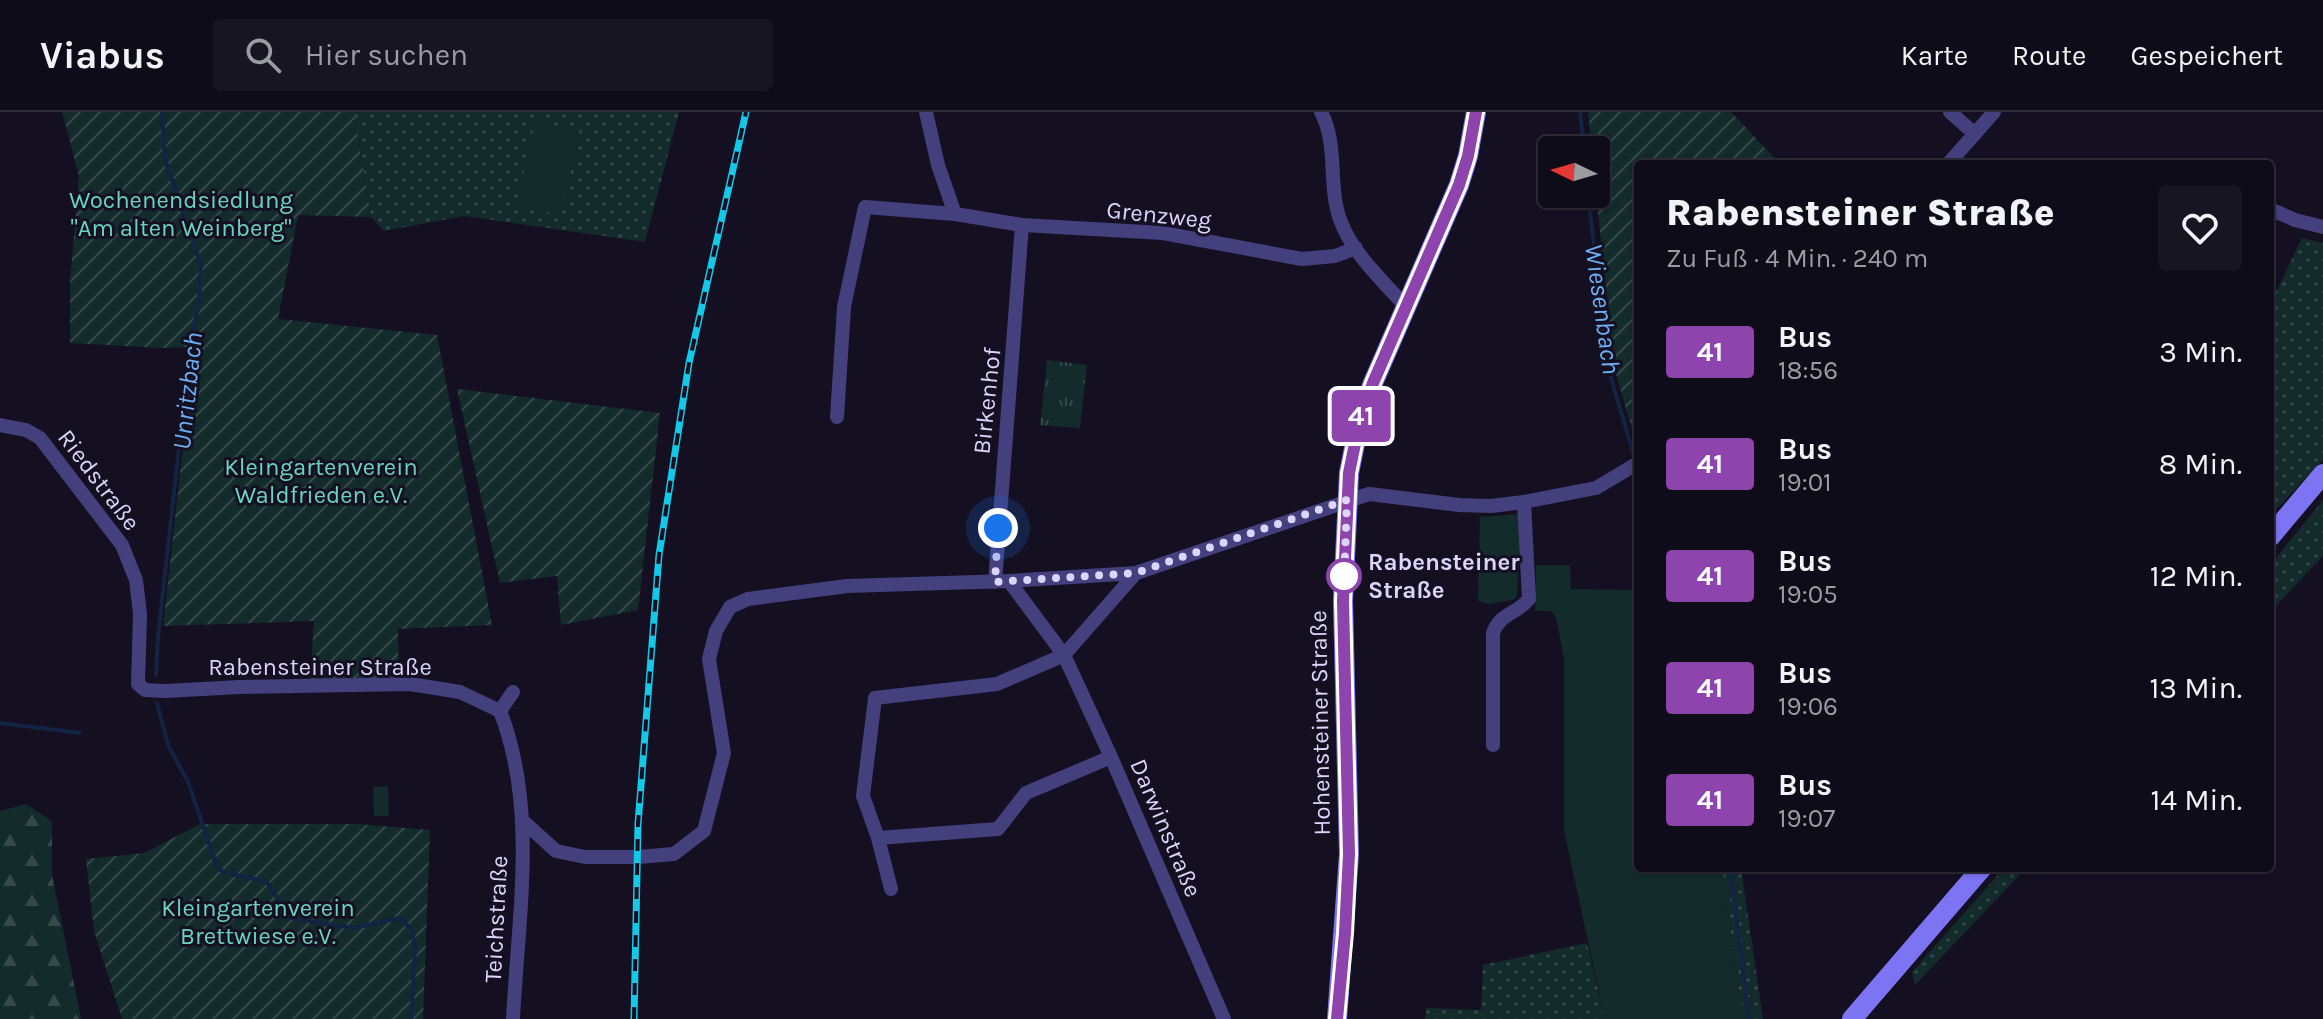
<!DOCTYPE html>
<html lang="de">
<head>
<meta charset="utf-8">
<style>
  body { margin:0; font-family:Karla,sans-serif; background:#181523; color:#f1f3f6; height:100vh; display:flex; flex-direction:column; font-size:30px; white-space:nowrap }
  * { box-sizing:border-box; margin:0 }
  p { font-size:26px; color:#9b9ba2 }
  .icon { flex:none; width:44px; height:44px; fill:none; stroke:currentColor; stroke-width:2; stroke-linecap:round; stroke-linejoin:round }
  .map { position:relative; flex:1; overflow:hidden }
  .sheet { position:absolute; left:1634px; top:48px; width:640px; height:712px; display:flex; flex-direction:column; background:#0f0c1a; border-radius:8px; box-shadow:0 2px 6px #0004,0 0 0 2px #2f2c39 }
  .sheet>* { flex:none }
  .badge { padding:0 16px; border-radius:6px; font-size:28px; line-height:52px }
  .needle { width:52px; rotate:275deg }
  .fabs { position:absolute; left:1538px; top:24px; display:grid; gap:16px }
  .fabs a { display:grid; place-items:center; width:72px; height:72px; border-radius:8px; background:#0f0c1a; box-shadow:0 2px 6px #0004,0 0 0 2px #2f2c39; font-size:40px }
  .you { position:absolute; width:40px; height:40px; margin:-20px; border:6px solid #fff; border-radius:50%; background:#1a73e8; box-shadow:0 0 0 12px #1a73e833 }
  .map>.badge { position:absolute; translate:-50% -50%; box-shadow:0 0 0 4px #fff }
  .round { display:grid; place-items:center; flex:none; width:84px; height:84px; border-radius:8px; background:#181523 }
  .summary { display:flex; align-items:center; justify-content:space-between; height:136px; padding:0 32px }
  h1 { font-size:38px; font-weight:800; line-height:60px }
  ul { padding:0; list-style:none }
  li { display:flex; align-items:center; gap:24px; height:112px; padding:0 32px }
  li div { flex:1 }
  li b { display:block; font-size:30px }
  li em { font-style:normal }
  li .badge { min-width:88px; font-weight:700; text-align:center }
  header { display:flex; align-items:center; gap:48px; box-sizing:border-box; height:112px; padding:0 40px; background:#0f0c1a; border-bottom:2px solid #2f2c39 }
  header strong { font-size:38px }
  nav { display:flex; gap:44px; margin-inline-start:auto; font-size:28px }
  .search { width:560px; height:72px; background:#181523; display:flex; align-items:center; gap:20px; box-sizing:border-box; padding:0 28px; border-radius:8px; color:#9b9ba2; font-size:30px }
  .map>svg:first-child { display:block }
</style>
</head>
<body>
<header>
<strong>Viabus</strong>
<div class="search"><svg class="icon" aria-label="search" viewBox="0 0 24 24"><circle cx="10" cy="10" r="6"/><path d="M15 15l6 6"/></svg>Hier suchen</div>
<nav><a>Karte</a><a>Route</a><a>Gespeichert</a></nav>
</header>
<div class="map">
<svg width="2323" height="907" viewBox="0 0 2323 907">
  <defs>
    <pattern id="grass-dots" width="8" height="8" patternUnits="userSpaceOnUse" patternTransform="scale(2)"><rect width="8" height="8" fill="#132b2b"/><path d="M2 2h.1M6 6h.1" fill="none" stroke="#35494b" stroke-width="1.8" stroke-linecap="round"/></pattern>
    <pattern id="forest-firs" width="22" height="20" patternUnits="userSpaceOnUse" patternTransform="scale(2)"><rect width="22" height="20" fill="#132b2b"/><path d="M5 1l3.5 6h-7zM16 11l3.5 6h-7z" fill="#35494b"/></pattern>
    <pattern id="park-tufts" width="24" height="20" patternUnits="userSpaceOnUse" patternTransform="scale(2)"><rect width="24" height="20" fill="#132b2b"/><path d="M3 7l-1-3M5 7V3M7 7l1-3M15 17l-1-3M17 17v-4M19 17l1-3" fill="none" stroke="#35494b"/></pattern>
    <pattern id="garden-furrows" width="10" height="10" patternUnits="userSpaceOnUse" patternTransform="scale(2)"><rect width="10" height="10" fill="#132b2b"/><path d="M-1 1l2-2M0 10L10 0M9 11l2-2" fill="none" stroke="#35494b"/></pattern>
  </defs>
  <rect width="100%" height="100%" fill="#141022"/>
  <path fill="url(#grass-dots)" d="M354,0H679L645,130L464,104L384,119L371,105Z
    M2302,126L2323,131V348L2270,404V193Z
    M2323,388V444L2270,500V453Z
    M1722,756H1741L1763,907H1743Z
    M2004,756H2026L1915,873L1912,860Z
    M1587,831L1605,907H1425L1426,896L1481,898L1483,853Z"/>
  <path fill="url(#forest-firs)" d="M26,692L52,709V763L81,907H0V699Z"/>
  <path fill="url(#park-tufts)" d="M1047,248L1087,253L1080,316L1040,313Z"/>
  <path fill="url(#garden-furrows)" d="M62,0H354L371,105L298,103L278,207L437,223L492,513L398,517L399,567H310L314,509L163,514L194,235L162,236L70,231V171L79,64Z
    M1588,0H1731L1780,52H1638V339L1615,258L1596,82V38H1592Z
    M457,277L660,301L638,498L561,513L557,464L500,471Z
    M200,712H357L430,718L423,907H122L94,819L86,747L144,741Z"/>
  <path fill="#132b2b" d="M535,9L580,20L561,103L517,93Z
    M1517,402L1521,407L1517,484L1513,488L1489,492L1478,489L1480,405Z
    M1536,453H1570L1571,477L1638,478V756H1722L1743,907H1605L1564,719V547L1556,505L1551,499H1535Z
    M388,674L389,704H374L373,675Z"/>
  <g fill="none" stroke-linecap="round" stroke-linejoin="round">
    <path stroke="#122344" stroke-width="4" d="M1580,0L1584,38
      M1588,82L1608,256L1635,347
      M156,563L158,525L191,227L199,192L201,153L165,47L162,0
      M157,591L168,633L188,670L217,755L223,760L267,770L290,806L353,816L400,806L412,818L415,838L411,907
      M0,611L80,621
      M1730,756L1749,907"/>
    <path stroke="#443f7d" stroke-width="14" d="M926,0L938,53L955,102
      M1321,0C1339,34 1327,75 1341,110C1353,142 1384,170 1406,195
      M1950,0L1975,22
      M1948,52L1994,0
      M2270,97L2295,108L2323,115
      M837,305L844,195L865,95L955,102L1022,113L1163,121L1302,147L1335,144L1356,136
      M0,313L26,318L40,326L122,433L136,468L140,502L138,572L145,578L166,579L239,575L410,572L460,580L500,599C538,696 518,805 513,907
      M1009,469L1064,543L1111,645L1224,907
      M995,470L1022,113
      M500,599L513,580
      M1493,633V521C1500,501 1517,502 1529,487L1524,390
      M524,710L556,739L585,745H638L674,742L704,719L724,641L709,547L716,519L730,495L748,487L847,474L1009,469L1136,461L1369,382L1459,393L1491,394L1524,390L1596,376L1638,351
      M878,726L998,717L1026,681L1111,645
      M891,777L878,726L863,684L875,586L997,572L1064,543L1136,461"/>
    <path stroke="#7d74f3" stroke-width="20" d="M2270,425L2323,362
      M1337,907L1349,742L1343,489L1349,361L1360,307L1373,271L1459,73L1468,44L1476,0
      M1852,907L1982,756"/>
    <defs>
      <path id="rail" d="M634,907L638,712L659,443L689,251L746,0"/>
    </defs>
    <use href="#rail" stroke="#14c9e8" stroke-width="7"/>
    <use href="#rail" stroke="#141022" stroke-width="4" stroke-dasharray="12" stroke-linecap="butt"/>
  </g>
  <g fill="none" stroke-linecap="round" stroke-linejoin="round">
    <defs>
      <path id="line" d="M1337,907L1345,821L1349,742L1343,489L1349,361L1360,307L1373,271L1459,73L1468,44L1476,0"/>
    </defs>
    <use href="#line" stroke="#fff" stroke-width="18"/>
    <use href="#line" stroke="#8e44ad" stroke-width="12"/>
    <path stroke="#dbd4fb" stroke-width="8" stroke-dasharray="0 14.4" d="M998,416L995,470L1136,461L1347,388L1344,471V464"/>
  </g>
  <circle fill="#fff" stroke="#8e44ad" stroke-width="4" cx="1344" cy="464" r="16"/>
  <g text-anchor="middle" stroke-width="6" stroke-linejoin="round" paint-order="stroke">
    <g font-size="24" fill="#67d5be" stroke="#141022">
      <text x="181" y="96">Wochenendsiedlung<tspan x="181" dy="28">"Am alten Weinberg"</tspan></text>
      <text x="321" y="363">Kleingartenverein<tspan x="321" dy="28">Waldfrieden e.V.</tspan></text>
      <text x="258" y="804">Kleingartenverein<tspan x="258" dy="28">Brettwiese e.V.</tspan></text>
    </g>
    <g font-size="24" fill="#dbd4fb" stroke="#141022">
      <text transform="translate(1159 103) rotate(6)" y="8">Grenzweg</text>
      <text transform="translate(987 289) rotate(-84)" y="8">Birkenhof</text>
      <text transform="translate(99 368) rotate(53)" y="8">Riedstraße</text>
      <text x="320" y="563">Rabensteiner Straße</text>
      <text transform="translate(1320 611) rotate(-91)" y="8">Hohensteiner Straße</text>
      <text transform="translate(1166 716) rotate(67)" y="8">Darwinstraße</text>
      <text transform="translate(496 807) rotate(-87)" y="8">Teichstraße</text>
    </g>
    <g font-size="24" font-weight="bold" fill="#dbd4fb" stroke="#141022" text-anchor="start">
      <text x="1368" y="458">Rabensteiner<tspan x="1368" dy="28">Straße</tspan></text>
    </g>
    <g font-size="26" font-style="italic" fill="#6baef2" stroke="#141022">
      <text transform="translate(1603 197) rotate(82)" y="9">Wiesenbach</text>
      <text transform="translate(187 279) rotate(-84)" y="9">Unritzbach</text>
    </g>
  </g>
</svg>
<div class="fabs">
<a><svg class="needle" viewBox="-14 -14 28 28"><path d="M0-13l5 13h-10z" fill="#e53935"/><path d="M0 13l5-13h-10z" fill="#9b9ba2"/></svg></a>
</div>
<div class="you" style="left:998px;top:416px"></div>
<b class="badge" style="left:1361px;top:304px;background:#8e44ad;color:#fff">41</b>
<section class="sheet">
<div class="summary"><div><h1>Rabensteiner Straße</h1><p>Zu Fuß · 4 Min. · 240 m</p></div><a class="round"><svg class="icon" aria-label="heart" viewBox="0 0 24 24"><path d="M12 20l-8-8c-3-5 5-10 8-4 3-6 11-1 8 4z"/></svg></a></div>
<ul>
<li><span class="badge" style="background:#8e44ad;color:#fff">41</span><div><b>Bus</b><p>18:56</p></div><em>3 Min.</em></li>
<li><span class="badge" style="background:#8e44ad;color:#fff">41</span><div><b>Bus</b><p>19:01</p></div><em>8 Min.</em></li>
<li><span class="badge" style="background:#8e44ad;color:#fff">41</span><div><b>Bus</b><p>19:05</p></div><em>12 Min.</em></li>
<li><span class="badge" style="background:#8e44ad;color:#fff">41</span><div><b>Bus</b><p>19:06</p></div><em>13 Min.</em></li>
<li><span class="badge" style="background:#8e44ad;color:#fff">41</span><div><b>Bus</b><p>19:07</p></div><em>14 Min.</em></li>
</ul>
</section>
</div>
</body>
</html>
